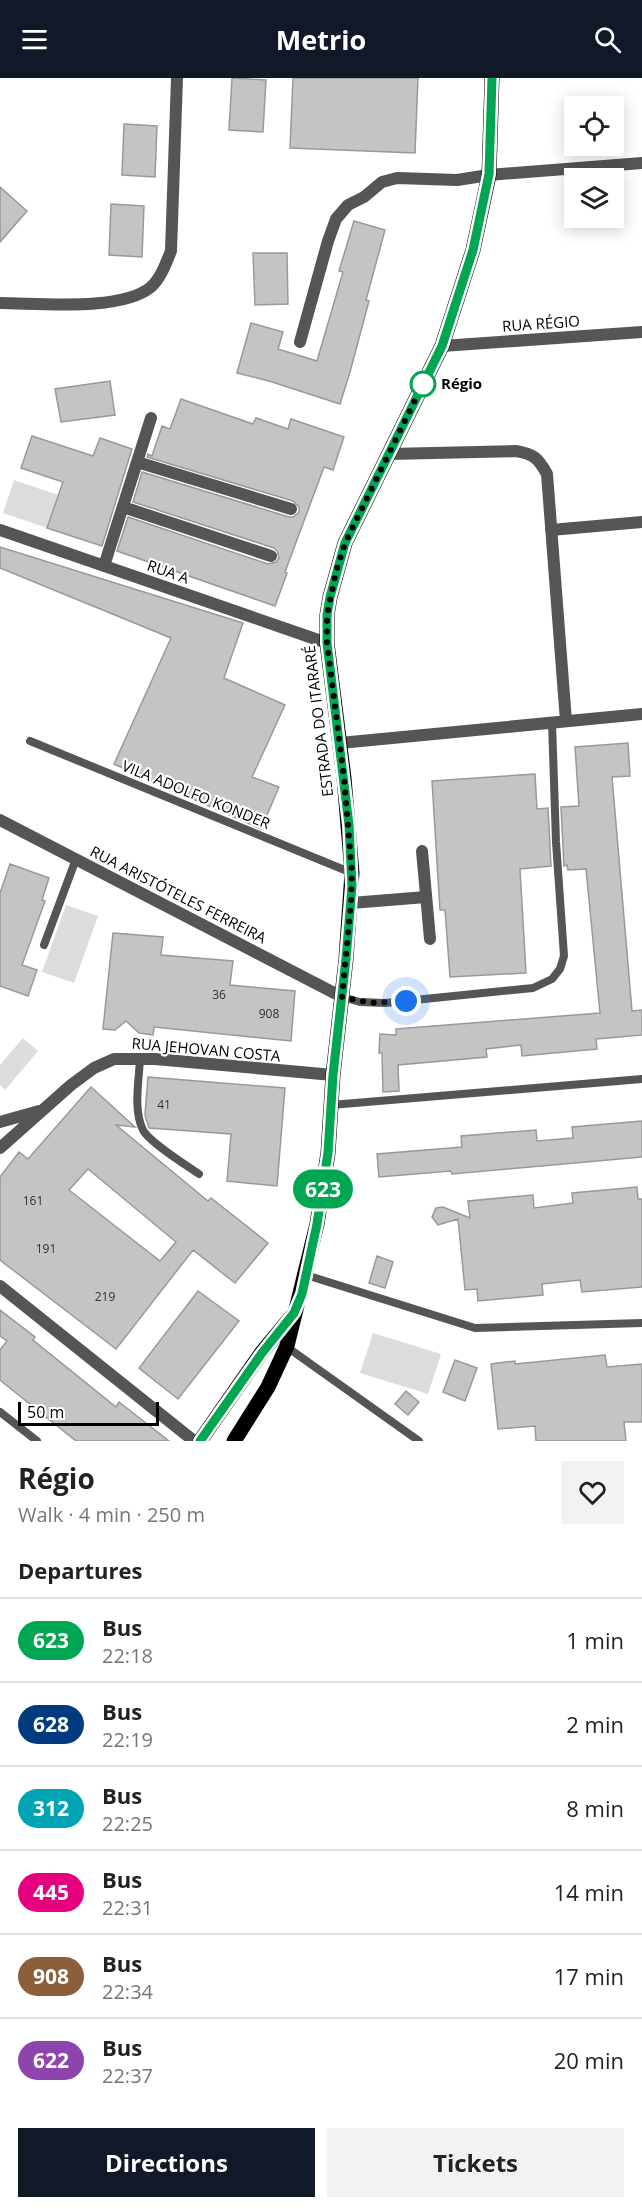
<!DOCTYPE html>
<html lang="en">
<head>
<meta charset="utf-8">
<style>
  body { margin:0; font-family:"Open Sans",sans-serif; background:#f2f2f2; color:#222; height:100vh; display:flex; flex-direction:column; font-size:22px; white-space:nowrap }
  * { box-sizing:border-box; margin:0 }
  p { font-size:20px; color:#767676 }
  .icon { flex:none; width:33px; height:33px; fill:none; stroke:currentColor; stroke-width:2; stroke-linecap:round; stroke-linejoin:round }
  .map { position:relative; height:1363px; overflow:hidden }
  .drawer { display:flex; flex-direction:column; background:#fff; flex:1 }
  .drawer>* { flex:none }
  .badge { padding:0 12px; border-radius:20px; font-size:21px; line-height:39px }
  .tools { position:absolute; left:564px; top:18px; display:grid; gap:12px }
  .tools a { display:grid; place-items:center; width:60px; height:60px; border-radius:0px; background:#fff; box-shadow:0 3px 15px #0003; font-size:30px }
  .scale { position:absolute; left:18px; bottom:15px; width:141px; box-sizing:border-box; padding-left:6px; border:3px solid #000; border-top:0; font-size:16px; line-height:21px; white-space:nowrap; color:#000; -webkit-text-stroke:4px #fff; paint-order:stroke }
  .you { position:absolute; width:30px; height:30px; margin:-15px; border:4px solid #fff; border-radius:50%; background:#1a73e8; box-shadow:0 0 0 9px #1a73e833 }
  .map>.badge { position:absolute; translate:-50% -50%; box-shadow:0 0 0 3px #fff }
  h2 { padding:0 18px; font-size:22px; line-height:54px }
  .round { display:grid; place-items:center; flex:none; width:63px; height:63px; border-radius:0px; background:#f2f2f2 }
  .head { display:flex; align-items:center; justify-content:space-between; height:102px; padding:0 18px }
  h1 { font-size:28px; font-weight:700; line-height:45px }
  .cta { display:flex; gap:12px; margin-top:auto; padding:12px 18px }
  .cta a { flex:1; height:69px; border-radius:0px; background:#111827; color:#fff; font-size:24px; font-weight:700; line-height:69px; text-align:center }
  .cta a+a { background:#f2f2f2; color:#222 }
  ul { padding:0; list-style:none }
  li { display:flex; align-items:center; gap:18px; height:84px; padding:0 18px; border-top:2px solid #e0e0e0 }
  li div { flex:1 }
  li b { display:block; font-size:22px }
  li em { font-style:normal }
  li .badge { min-width:66px; font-weight:700; text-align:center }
  header { display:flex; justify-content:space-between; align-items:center; height:78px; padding:0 18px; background:#111827; color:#fff; font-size:27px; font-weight:700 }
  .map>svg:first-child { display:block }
</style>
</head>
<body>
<header><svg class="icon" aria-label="menu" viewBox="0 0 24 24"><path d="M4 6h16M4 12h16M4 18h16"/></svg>Metrio<svg class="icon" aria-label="search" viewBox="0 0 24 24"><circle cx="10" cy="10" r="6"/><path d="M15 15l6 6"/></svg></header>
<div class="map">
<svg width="642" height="1363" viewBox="0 0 642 1363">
  <rect width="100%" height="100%" fill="#fff"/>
  <path fill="#dcdcdc" d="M14,402L58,417L47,450L3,435Z
    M66,827L98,838L74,905L42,894Z
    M23,960L38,973L5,1012L0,1007V987Z
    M373,1255L441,1276L428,1316L360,1295Z"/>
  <path fill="#c4c4c4" stroke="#999" stroke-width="1.5" fill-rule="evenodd" d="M232,0L266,2L263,54L229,52Z
    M293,0H418L415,75L290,70Z
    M124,46L157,48L155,99L122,97Z
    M0,109L27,133L0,164Z
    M111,126L144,128L142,179L109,177Z
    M354,143L385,152L366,222L369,223L350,294L340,326L269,303L237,295L251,245L283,254L278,271L317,283L343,194L339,193Z
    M253,175H287L288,226L255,227Z
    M110,303L115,337L61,344L55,311Z
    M181,321L253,346L256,340L288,351L291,341L344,359L333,392L324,389L285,494L287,495L275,528L117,473L128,439L268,486L276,484L279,480L277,473L274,470L133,424L142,394L289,439H293L299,434V429L293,423L147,379L148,376L152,378L162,348L170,351Z
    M32,358L93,378L100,360L132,371L102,468L47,450L63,404L21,390Z
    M0,469L243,545L224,600L285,627L252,699L279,709L261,751L114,686L171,560L0,490Z
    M628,665L630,698L612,699L632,933L642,932V957L596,961L597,971L522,978L521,967L486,971L487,979L398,987L399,1013L383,1014L382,975H379L380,956L396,957V951L600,935L586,791L568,792L567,787L564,788L561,729L579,728L575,669Z
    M535,696L537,731L548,730L551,788L520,791L526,895L450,899L445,832H440L432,703Z
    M10,786L49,800L42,822L45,823L22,887L37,892L28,918L0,908V815Z
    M113,855L163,859L161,877L233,883L230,907L295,913L291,963L154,949L153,957L139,955L126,943L115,952L103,951Z
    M148,999L285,1010L277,1108L227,1103L231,1056L149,1050L145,1037Z
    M91,1009L135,1049L116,1047L208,1123L211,1120L268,1165L235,1205L193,1172L116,1271L0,1182V1099L19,1074L28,1081ZM88,1091L176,1164L160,1183L69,1112Z
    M642,1043V1079L452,1096L451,1093L379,1099L377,1076L462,1069L461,1058L536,1052L537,1063L573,1060L572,1049Z
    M637,1109L638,1121H642V1209L582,1214L580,1202L542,1206L543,1217L478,1223L477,1211L465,1212L458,1141L438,1147L432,1139L436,1130L443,1129L470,1140L468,1123L533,1117L534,1130L573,1125L572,1115Z
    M377,1178L393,1184L385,1210L369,1205Z
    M198,1213L239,1243L178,1321L139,1290Z
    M0,1232L35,1259L33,1262L116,1329L119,1324L169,1363H76L0,1302V1272L7,1263L0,1258Z
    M605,1277L607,1289L642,1286V1344H624L626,1363H536L535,1348L498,1351L491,1286L515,1283V1286Z
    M455,1282L477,1290L465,1323L443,1314Z
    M406,1313L419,1324L408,1337L395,1326Z"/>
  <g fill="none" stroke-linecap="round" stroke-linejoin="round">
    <path stroke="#555" stroke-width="8" d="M30,663L352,795
      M44,867L76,781
      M342,919L360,924L385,925L533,910L552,901L560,891L564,878L556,764L552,644
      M140,981C139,1002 133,1032 143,1052C149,1064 186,1087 199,1096
      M331,1027L642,1001
      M306,1197L475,1250L642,1245
      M284,1267L419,1363
      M0,1334L37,1363"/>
    <path stroke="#555" stroke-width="12" d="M422,773L430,861
      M351,825L426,819"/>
    <path stroke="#555" stroke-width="12" d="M0,225C38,225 121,234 151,209C161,200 166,185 171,173L177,0
      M300,264L328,163L336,141L348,127L364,119L382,104L397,100L457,102L489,97L642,85
      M442,268L642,254
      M389,376L516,373C534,376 538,380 547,396L566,643
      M137,384L291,431
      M123,429L271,478
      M0,452L327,565
      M551,452L642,444
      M104,488L151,340
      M340,665L642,636
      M0,742L342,919
      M0,1044L39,1033
      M0,1070L71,1007L94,990L114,981H155L333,997
      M0,1208L194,1363"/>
    <path stroke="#000" stroke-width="15" d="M200,1363L262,1274L292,1238
      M234,1363L268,1309L287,1268L317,1146L328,1075L333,997L346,881L352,795L344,700L327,565V537L330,519L345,465L442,268L473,172L489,97L492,0"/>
  </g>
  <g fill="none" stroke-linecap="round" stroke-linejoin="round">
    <defs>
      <path id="line" d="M200,1363L262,1275L294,1235L302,1216L317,1146L328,1075L333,997L346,881L352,808L349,747L327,565V537L330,519L345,465L442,268L473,172L489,96L492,0"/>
    </defs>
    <use href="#line" stroke="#fff" stroke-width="14"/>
    <use href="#line" stroke="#00a651" stroke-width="9"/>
    <path stroke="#000" stroke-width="6" stroke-dasharray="0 10.8" d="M406,923L371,925L342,919L351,825L352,795L344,700L327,565V537L336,494L345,465L423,306"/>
  </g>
  <circle fill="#fff" stroke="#00a651" stroke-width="3" cx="423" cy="306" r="12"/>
  <g text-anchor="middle" stroke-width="4.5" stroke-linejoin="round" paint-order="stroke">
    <g font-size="12" fill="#313131">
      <text x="219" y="921">36</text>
      <text x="269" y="940">908</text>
      <text x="164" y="1031">41</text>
      <text x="33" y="1127">161</text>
      <text x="46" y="1175">191</text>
      <text x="105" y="1223">219</text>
    </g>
    <g font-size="15" fill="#000" stroke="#fff">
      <text transform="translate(541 246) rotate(-4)" y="5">RUA RÉGIO</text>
      <text transform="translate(168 494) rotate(19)" y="5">RUA A</text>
      <text transform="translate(319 643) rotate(-97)" y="5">ESTRADA DO ITARARÉ</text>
      <text transform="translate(196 717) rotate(22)" y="5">VILA ADOLFO KONDER</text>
      <text transform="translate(178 817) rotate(27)" y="5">RUA ARISTÓTELES FERREIRA</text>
      <text transform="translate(206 972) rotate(5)" y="5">RUA JEHOVAN COSTA</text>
    </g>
    <g font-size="15" font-weight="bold" fill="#000" stroke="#fff" text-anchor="start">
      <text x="441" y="311">Régio</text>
    </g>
  </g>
</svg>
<div class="tools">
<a><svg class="icon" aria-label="locate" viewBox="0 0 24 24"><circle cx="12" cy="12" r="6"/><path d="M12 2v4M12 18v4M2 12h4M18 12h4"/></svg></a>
<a><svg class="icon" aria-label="layers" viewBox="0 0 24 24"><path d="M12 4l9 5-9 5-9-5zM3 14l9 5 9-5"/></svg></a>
</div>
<div class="scale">50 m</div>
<div class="you" style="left:406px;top:923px"></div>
<b class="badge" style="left:323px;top:1111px;background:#00a651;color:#fff">623</b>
</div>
<section class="drawer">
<div class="head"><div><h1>Régio</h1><p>Walk · 4 min · 250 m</p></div><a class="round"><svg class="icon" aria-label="heart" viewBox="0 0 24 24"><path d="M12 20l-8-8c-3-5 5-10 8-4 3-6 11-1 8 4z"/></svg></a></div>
<h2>Departures</h2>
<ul>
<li><span class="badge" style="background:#00a651;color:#fff">623</span><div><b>Bus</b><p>22:18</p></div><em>1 min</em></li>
<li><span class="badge" style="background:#003b80;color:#fff">628</span><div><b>Bus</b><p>22:19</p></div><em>2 min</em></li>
<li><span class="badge" style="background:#00a3b4;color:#fff">312</span><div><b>Bus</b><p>22:25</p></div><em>8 min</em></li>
<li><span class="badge" style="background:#e6007e;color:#fff">445</span><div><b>Bus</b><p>22:31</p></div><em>14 min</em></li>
<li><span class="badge" style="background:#8b5e3c;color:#fff">908</span><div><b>Bus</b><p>22:34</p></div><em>17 min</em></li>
<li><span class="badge" style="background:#8e44ad;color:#fff">622</span><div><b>Bus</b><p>22:37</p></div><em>20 min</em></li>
</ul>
<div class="cta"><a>Directions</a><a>Tickets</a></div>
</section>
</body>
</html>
